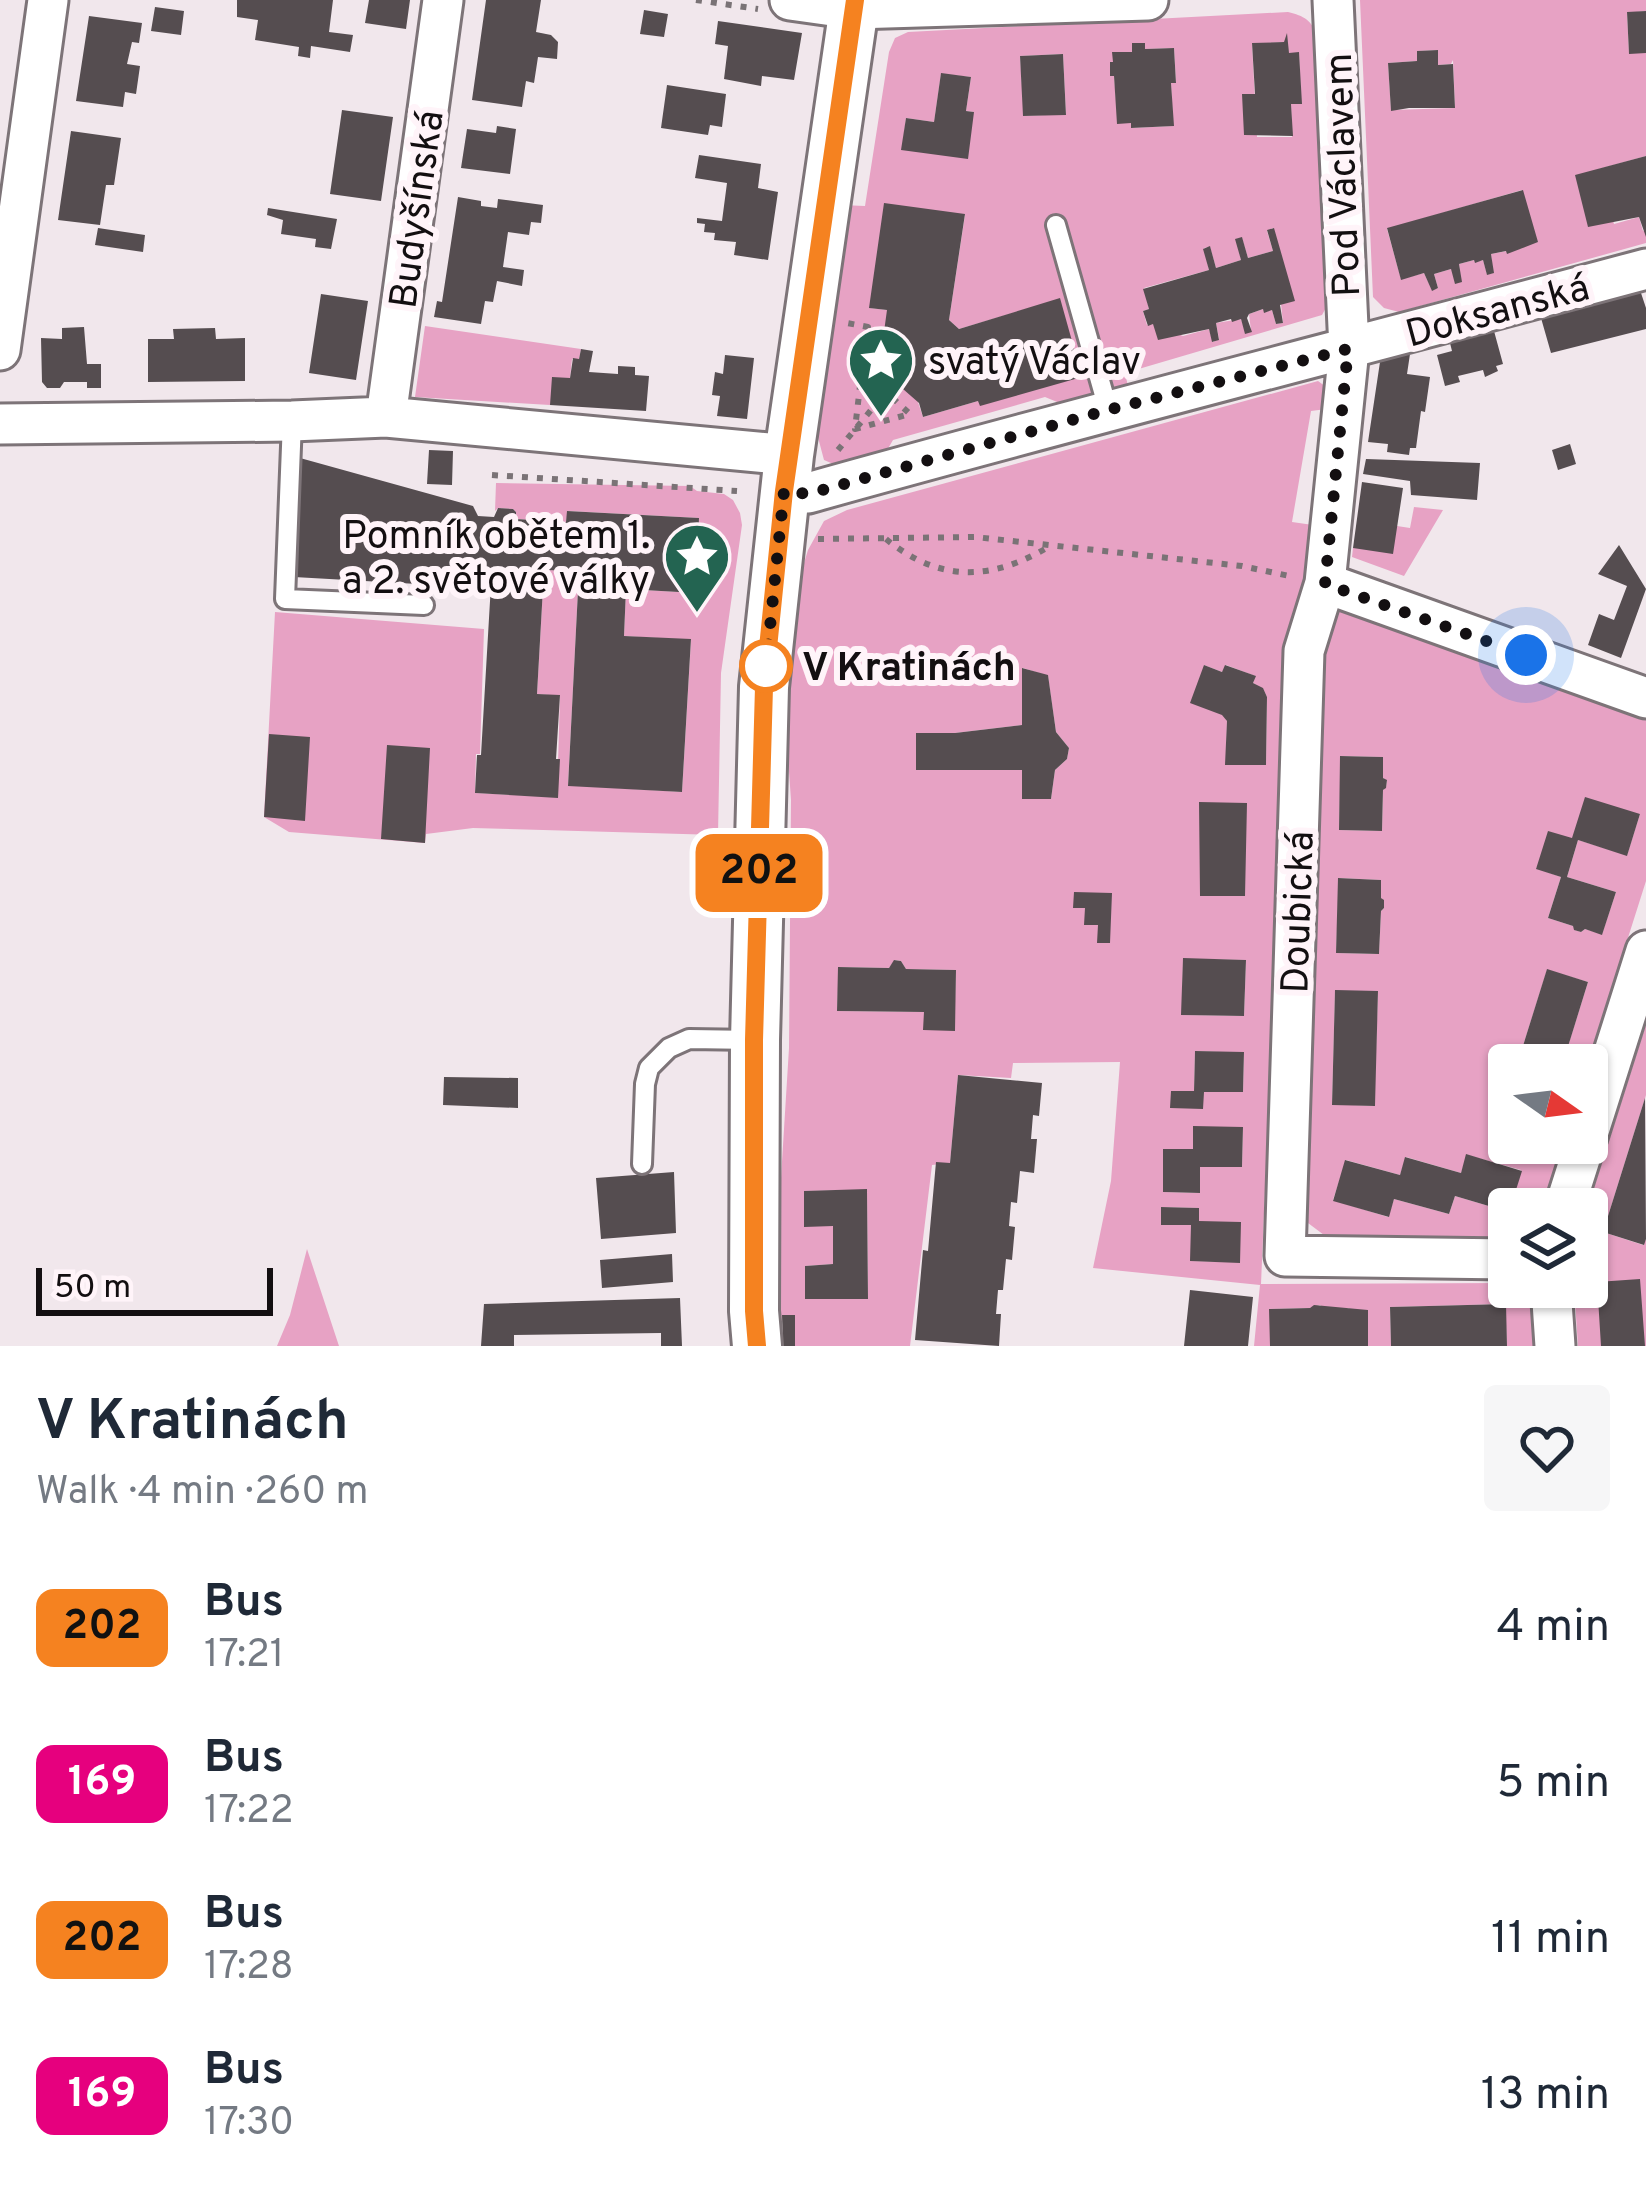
<!DOCTYPE html>
<html lang="en">
<head>
<meta charset="utf-8">
<style>
  body { margin:0; font-family:Overpass,sans-serif; background:#f6f6f7; color:#1f2937; height:100vh; display:flex; flex-direction:column; font-size:45px; white-space:nowrap }
  * { box-sizing:border-box; margin:0 }
  p { font-size:39px; color:#747a83 }
  .icon { flex:none; width:66px; height:66px; fill:none; stroke:currentColor; stroke-width:2; stroke-linecap:round; stroke-linejoin:round }
  .map { position:relative; height:1346px; overflow:hidden }
  .sheet { display:flex; flex-direction:column; background:#fff; flex:1 }
  .sheet>* { flex:none }
  .badge { padding:0 24px; border-radius:18px; font-size:42px; line-height:78px }
  .needle { width:78px; rotate:104deg }
  .fabs { position:absolute; left:1488px; top:1044px; display:grid; gap:24px }
  .fabs a { display:grid; place-items:center; width:120px; height:120px; border-radius:12px; background:#fff; box-shadow:0 3px 9px #0004; font-size:60px }
  .scale { position:absolute; left:36px; bottom:30px; width:237px; box-sizing:border-box; padding-left:12px; border:6px solid #130f11; border-top:0; font-size:33px; line-height:42px; white-space:nowrap; color:#130f11; -webkit-text-stroke:9px #fff4f9; paint-order:stroke }
  .you { position:absolute; width:60px; height:60px; margin:-30px; border:9px solid #fff; border-radius:50%; background:#1a73e8; box-shadow:0 0 0 18px #1a73e833 }
  .map>.badge { position:absolute; translate:-50% -50%; box-shadow:0 0 0 6px #fff }
  .round { display:grid; place-items:center; flex:none; width:126px; height:126px; border-radius:12px; background:#f6f6f7 }
  .headline { display:flex; align-items:center; justify-content:space-between; height:204px; padding:0 36px }
  h1 { font-size:57px; font-weight:700; line-height:90px }
  ul { padding:0; list-style:none }
  li { display:flex; align-items:center; gap:36px; height:156px; padding:0 36px }
  li div { flex:1 }
  li b { display:block; font-size:45px }
  li em { font-style:normal }
  li .badge { min-width:132px; font-weight:700; text-align:center }
  .map>svg:first-child { display:block }
</style>
</head>
<body>
<div class="map">
<svg width="1646" height="1346" viewBox="0 0 1646 1346">
  <rect width="100%" height="100%" fill="#f1e7ec"/>
  <path fill="#e7a2c4" fill-rule="evenodd" d="M1360,0H1646V11L1627,13L1629,53H1646V156L1599,169L1614,224L1639,217L1643,231L1646,230V243L1399,312L1384,308L1373,297ZM1437,50L1438,65L1451,64L1453,60L1455,108L1391,110L1388,63L1417,61L1418,51ZM1522,190L1523,248L1491,254L1493,273L1487,274L1483,260L1475,262L1474,260L1459,264L1461,282L1451,269L1434,274L1438,288L1432,290L1424,273L1401,279L1387,229Z
    M1288,12C1304,16 1312,20 1317,36L1328,304L1322,315L1125,373L1128,386L1062,404L1045,397L893,440L886,452L838,466L824,460L811,411L841,205L865,206L889,52L895,38L908,32ZM1284,42L1289,53H1299L1301,103L1291,104L1292,137H1257L1252,44ZM1132,43H1145V49L1174,48L1176,82L1171,83L1173,126L1132,128L1131,123H1118L1114,76L1110,75V63L1113,62V53L1132,52ZM1063,54L1066,114L1024,116L1020,56ZM941,74L971,77L966,111L974,112L902,150L906,118L934,122ZM965,215L949,320L959,329L1060,299L978,401L923,417L887,310L870,308ZM1273,228L1283,323L1276,324L1272,310L1265,312L1263,309L1249,314L1251,331L1246,333L1241,319L1216,323L1219,339L1213,342L1209,329L1183,336L1153,324L1147,325L1143,311L1149,309L1144,288L1209,270L1204,248L1210,247L1216,268L1241,260L1236,239L1242,238L1248,258L1273,251L1267,231Z
    M425,326L581,349L579,359H572L570,378L550,405L415,397Z
    M1318,381L1337,395L1334,408L1311,411L1292,522L1313,525L1309,563L1288,650L1261,1284L1505,1283L1537,1313L1539,1346H1507L1505,1304L1390,1307L1391,1346H1368V1311H1350L1349,1308H1324L1320,1305L1310,1308L1270,1309V1346H1254L1260,1285L1093,1268L1111,1181L1120,1062L1013,1063L1011,1078L958,1075L950,1163L932,1165L910,1346H795L794,1315H782L781,1346L779,1210L789,1048L791,800L785,715L799,579L808,550L824,521L847,510ZM1204,665L1222,672L1226,665L1255,676L1253,683L1263,689L1267,697L1266,765L1226,764L1227,721ZM1023,668L1048,676L1056,732L1069,748L1067,759L1055,770L1051,799H1022V770L916,769V733H955L1022,725ZM1183,959L1246,960L1244,1016L1182,1015ZM895,960L901,961L906,969L956,970L954,1031L924,1012L837,1011L839,967L889,968ZM1195,1051L1244,1053L1243,1092L1194,1091ZM1194,1127L1243,1128L1242,1167H1200V1193L1163,1192V1149H1193ZM867,1190L868,1299H805V1266L833,1264V1226H804V1191ZM1161,1207L1198,1208L1199,1221L1240,1262L1191,1261V1225H1162Z
    M496,483L690,486L697,491L724,494L733,500L740,513L742,525L721,673L718,835L473,828L426,834L425,843L289,832L264,817L275,612L484,629L480,754H476L475,793L557,797L560,696L537,694L544,570L579,571L568,785L682,792L691,640L624,636L626,589L696,593L699,518L568,511L566,522L516,519V512L513,509L498,508L495,511Z
    M1414,507L1443,510L1404,576L1352,557L1353,548L1397,526L1410,528Z
    M1336,604L1646,715V881L1587,1067L1562,1065L1588,982L1547,970L1517,1065H1509V1143H1563L1542,1209H1511L1521,1170L1467,1155L1461,1173L1406,1157L1400,1175L1346,1160L1333,1200L1388,1217L1394,1199L1449,1214L1455,1196L1509,1212V1239L1506,1241L1328,1238L1308,1223L1317,670ZM1341,756L1383,757V778L1387,781L1386,787L1383,790L1382,831L1339,830ZM1640,814L1627,855L1578,840L1567,877L1616,892L1602,934L1585,929L1581,932L1575,930L1573,926L1548,918L1561,877L1536,868L1572,838ZM1339,878L1381,880V898L1384,901V908L1381,911L1379,954L1336,953ZM1335,991L1378,992L1374,1106L1332,1104Z
    M1646,1024V1095L1603,1232L1643,1245L1646,1239V1346H1578L1574,1287H1587V1209Z
    M307,1249L339,1346H277L290,1315Z"/>
  <path fill="#554d50" d="M237,0H333L329,32L353,35L350,52L311,46L310,58L298,56L299,47L255,40L258,20L237,17Z
    M369,0H410L406,29L365,23Z
    M486,0H541L536,32L551,35L558,42L557,59L538,57L534,83L526,81L522,107L472,100Z
    M155,7L184,11L181,35L151,31Z
    M644,10L668,14L664,37L640,34Z
    M1646,11V53L1629,54L1627,12Z
    M89,16L142,23L139,43L132,42L127,64L140,66L136,94L125,92L123,107L76,101Z
    M718,21L802,33L794,80L762,76L761,86L724,79L728,46L715,44Z
    M1287,33L1289,53L1299,52L1302,104H1291L1293,136L1244,135L1242,94H1255L1252,43L1284,42Z
    M1132,43H1145V49L1174,48L1176,83H1171L1174,126L1131,128V123L1117,124L1114,76H1110V62H1113L1112,52H1132Z
    M1438,50V65L1453,64L1455,108H1409L1391,111L1388,63L1417,61V51Z
    M1063,54L1066,115L1023,116L1020,56Z
    M941,73L971,77L966,111L974,112L968,159L901,150L906,118L934,122Z
    M667,85L726,94L722,127L710,125L708,135L661,128Z
    M342,110L393,117L381,201L330,194Z
    M497,126L516,129L510,174L461,168L467,129L496,133Z
    M71,131L121,138L114,185H106L100,225L58,220Z
    M699,155L761,164L758,188L778,192L768,260L734,255L736,242L714,240L715,233L704,232L705,224L697,223V218L722,221L727,183L695,178Z
    M1646,156V237L1639,217L1588,227L1575,175Z
    M1523,190L1538,242L1507,254L1506,251L1491,254L1494,273L1487,275L1483,260L1475,263L1474,260L1459,264L1462,282L1455,284L1451,269L1434,274L1438,288L1432,291L1424,273L1401,280L1387,228Z
    M458,197L481,201V206L497,208L498,199L543,205L541,223L531,222L529,235L508,232L503,267L524,270L522,286L497,281L493,302L485,301L481,324L434,317L437,301L442,302Z
    M884,203L965,214L949,320L959,329L1060,298L1082,377L980,406L978,401L923,417L919,403L879,368L887,310L869,308Z
    M268,208L337,219L331,249L315,247L316,239L281,234L283,220L267,215Z
    M98,228L145,235L143,252L95,245Z
    M1274,228L1295,301L1280,305L1283,323L1276,324L1272,310L1264,313L1263,309L1249,314L1247,318L1252,332L1245,334L1241,319L1232,322L1231,319L1216,323L1219,340L1212,342L1209,329L1158,340L1153,324L1148,326L1143,311L1149,309L1143,289L1209,270L1203,249L1210,246L1216,268L1241,260L1235,239L1242,237L1248,258L1273,251L1267,230Z
    M1640,290L1646,308V329L1551,353L1541,318Z
    M321,294L368,301L356,380L309,373Z
    M84,327L87,364H101V388H87V382H64L60,388H47L42,382L41,338L62,339V328Z
    M215,328L216,339L245,338V381L148,382V339H174L173,329Z
    M1494,331L1503,364L1496,366L1498,371L1485,377L1483,370L1458,376L1460,382L1445,386L1437,355L1452,351L1450,343Z
    M581,349L593,351L589,372L618,374V366L635,367V375L649,376L646,411L550,405L552,377L570,378L573,358L579,359Z
    M1410,354L1407,374L1430,377L1425,412L1421,411L1416,448H1410L1409,455L1387,452L1388,444L1368,442L1380,362Z
    M725,355L754,358L747,419L717,416L720,396L712,395L715,372L723,374Z
    M1570,444L1576,464L1558,470L1552,450Z
    M429,450L453,451L452,485L427,484Z
    M300,458L473,506L478,516L494,517L498,508L513,509L516,512V519L566,522L567,511L699,518L696,593L626,589L624,636L691,639L682,792L568,786L579,571L544,570L537,694L560,695L556,759H560L558,798L475,793L477,755H481L491,584L453,582V586L294,577Z
    M1366,459L1480,463L1477,500L1411,495L1410,481L1363,474Z
    M1362,482L1403,488L1393,554L1353,548Z
    M1619,545L1646,589L1621,658L1588,645L1599,614L1614,620L1627,586L1598,574Z
    M1204,665L1222,672L1225,665L1256,676L1253,683L1263,688L1267,697L1266,765H1225L1227,721L1222,715L1190,703Z
    M1022,668L1048,675L1056,732L1069,748L1067,759L1055,770L1051,799H1022V770H916V733H955L1022,725Z
    M269,734L310,737L305,821L264,817Z
    M387,745L430,748L425,843L381,839Z
    M1340,756L1383,757V778L1387,780L1386,788L1383,790L1382,831L1339,830Z
    M1585,797L1640,814L1627,856L1578,840L1567,877L1616,892L1602,935L1585,929L1581,932L1574,930L1573,926L1548,918L1561,877L1536,869L1548,831L1572,838Z
    M1199,802L1247,803L1245,896H1200Z
    M1338,878L1381,880V898L1384,900V908L1381,911L1379,954L1336,953Z
    M1074,892L1112,893L1110,943H1097L1098,925H1084L1085,908H1073Z
    M1183,958L1246,960L1244,1016L1181,1015Z
    M894,960L901,961L906,969L956,970L955,1031L923,1030L924,1012L837,1011L838,967L889,968Z
    M1547,969L1588,982L1571,1037L1562,1065H1517Z
    M1335,990L1378,991L1375,1106L1332,1105Z
    M1195,1051L1244,1052L1243,1092H1204L1203,1109L1170,1108L1171,1091H1194Z
    M958,1075L1042,1083L1039,1116L1033,1115L1031,1139H1037L1034,1173L1020,1171L1017,1203L1011,1202L1009,1226L1015,1227L1012,1260L1006,1259L1003,1290H998L996,1314H1001L999,1346L915,1340L923,1250L928,1251L936,1162L950,1163Z
    M444,1077L518,1078V1108L443,1105Z
    M1645,1098L1646,1239L1644,1245L1603,1232Z
    M1193,1126L1243,1127L1242,1167H1200V1193L1163,1192V1149H1193Z
    M1466,1154L1522,1171L1509,1212L1455,1196L1449,1214L1394,1199L1389,1217L1333,1201L1345,1160L1400,1175L1405,1157L1461,1173Z
    M674,1172L676,1233L601,1239L596,1178Z
    M867,1189L868,1299H805V1266L833,1264V1226L804,1227V1191Z
    M1161,1207L1199,1208V1221L1241,1222L1240,1263L1190,1261L1191,1225H1161Z
    M672,1254L673,1282L602,1288L600,1260Z
    M1640,1279L1645,1346H1601L1597,1282Z
    M1190,1290L1253,1297L1248,1346H1184Z
    M680,1298L682,1346H661V1333L514,1335V1346H481L484,1304Z
    M1506,1304L1507,1346H1391L1390,1307Z
    M1314,1305L1368,1310V1346H1270L1269,1309L1310,1308Z
    M782,1315H795V1346H783Z"/>
  <g fill="none" stroke-linecap="round" stroke-linejoin="round">
    <defs>
      <path id="service" d="M1056,225L1108,409
        M292,421L285,599L424,605
        M642,1164L645,1084L649,1068L669,1048L689,1039L755,1040"/>
      <path id="minor" d="M790,0L854,9L1148,0
        M1333,0L1349,349L1325,583L1304,651L1285,1256L1509,1259
        M0,350L48,0
        M386,417L443,0
        M0,424L292,421L386,417L789,455
        M784,491L808,493C1086,415 1367,344 1646,269
        M1325,583L1646,698
        M1587,1137L1646,951
        M1564,1209L1585,1143
        M1551,1287L1555,1346"/>
      <path id="tertiary" d="M757,1346L754,1311L755,1040L764,687L789,455L855,0"/>
    </defs>
    <use href="#service" stroke="#7d7478" stroke-width="24"/>
    <use href="#minor" stroke="#7d7478" stroke-width="45"/>
    <use href="#tertiary" stroke="#7d7478" stroke-width="54"/>
    <path stroke="#7a7376" stroke-width="6" stroke-dasharray="6 9" stroke-linecap="butt" d="M696,0L758,9
      M862,369L855,429L910,414L886,392
      M838,450L886,392L862,369L868,327L847,323
      M492,475L737,491
      M818,539L975,537L1242,566L1294,577
      M886,539C940,583 992,581 1050,546"/>
    <use href="#service" stroke="#fff" stroke-width="18"/>
    <use href="#minor" stroke="#fff" stroke-width="39"/>
    <use href="#tertiary" stroke="#fff" stroke-width="48"/>
  </g>
  <g fill="none" stroke-linecap="round" stroke-linejoin="round">
    <defs>
      <path id="line" d="M757,1346L754,1311V1040L764,687L784,491L855,0"/>
    </defs>
    <use href="#line" stroke="#fff" stroke-width="27"/>
    <use href="#line" stroke="#f58220" stroke-width="18"/>
    <path stroke="#130f11" stroke-width="12" stroke-dasharray="0 21.6" d="M766,666L784,491L808,494L1108,410L1348,349L1325,584L1526,655"/>
  </g>
  <defs>
    <symbol id="sight-pin" viewBox="-11 -11 22 30"><path d="M0 17L-7.5 6A9.5 9.5 0 1 1 7.5 6Z" fill="#236451" stroke="#fff4f9"/><path d="M0-6L1.8-2.2L6-1.7L2.9 1.2L3.7 5.4L0 3.3L-3.7 5.4L-2.9 1.2L-6-1.7L-1.8-2.2Z" fill="#fff"/></symbol>
  </defs>
  <g fill-rule="evenodd">
    <use href="#sight-pin" x="843" y="322" width="76" height="104"/>
    <use href="#sight-pin" x="659" y="518" width="76" height="104"/>
  </g>
  <circle fill="#fff" stroke="#f58220" stroke-width="6" cx="766" cy="666" r="24"/>
  <g text-anchor="middle" stroke-width="12" stroke-linejoin="round" paint-order="stroke">
    <g font-size="39" fill="#130f11" stroke="#fff4f9">
      <text transform="translate(1341 175) rotate(-92)" y="14">Pod Václavem</text>
      <text transform="translate(415 209) rotate(-82)" y="14">Budyšínská</text>
      <text transform="translate(1497 309) rotate(-15)" y="14">Doksanská</text>
      <text transform="translate(1296 912) rotate(-88)" y="14">Doubická</text>
    </g>
    <g font-size="39" fill="#130f11" stroke="#fff4f9" text-anchor="start">
      <text x="928" y="374">svatý Václav</text>
      <text x="650" y="548" text-anchor="end">Pomník obětem 1.<tspan x="650" dy="45">a 2. světové války</tspan></text>
    </g>
    <g font-size="39" font-weight="bold" fill="#130f11" stroke="#fff4f9" text-anchor="start">
      <text x="802" y="680">V Kratinách</text>
    </g>
  </g>
</svg>
<div class="fabs">
<a><svg class="needle" viewBox="-14 -14 28 28"><path d="M0-13l5 13h-10z" fill="#e53935"/><path d="M0 13l5-13h-10z" fill="#747a83"/></svg></a>
<a><svg class="icon" aria-label="layers" viewBox="0 0 24 24"><path d="M12 4l9 5-9 5-9-5zM3 14l9 5 9-5"/></svg></a>
</div>
<div class="scale">50 m</div>
<div class="you" style="left:1526px;top:655px"></div>
<b class="badge" style="left:759px;top:873px;background:#f58220;color:#111">202</b>
</div>
<section class="sheet">
<div class="headline"><div><h1>V Kratinách</h1><p>Walk · 4 min · 260 m</p></div><a class="round"><svg class="icon" aria-label="heart" viewBox="0 0 24 24"><path d="M12 20l-8-8c-3-5 5-10 8-4 3-6 11-1 8 4z"/></svg></a></div>
<ul>
<li><span class="badge" style="background:#f58220;color:#111">202</span><div><b>Bus</b><p>17:21</p></div><em>4 min</em></li>
<li><span class="badge" style="background:#e6007e;color:#fff">169</span><div><b>Bus</b><p>17:22</p></div><em>5 min</em></li>
<li><span class="badge" style="background:#f58220;color:#111">202</span><div><b>Bus</b><p>17:28</p></div><em>11 min</em></li>
<li><span class="badge" style="background:#e6007e;color:#fff">169</span><div><b>Bus</b><p>17:30</p></div><em>13 min</em></li>
</ul>
</section>
</body>
</html>
